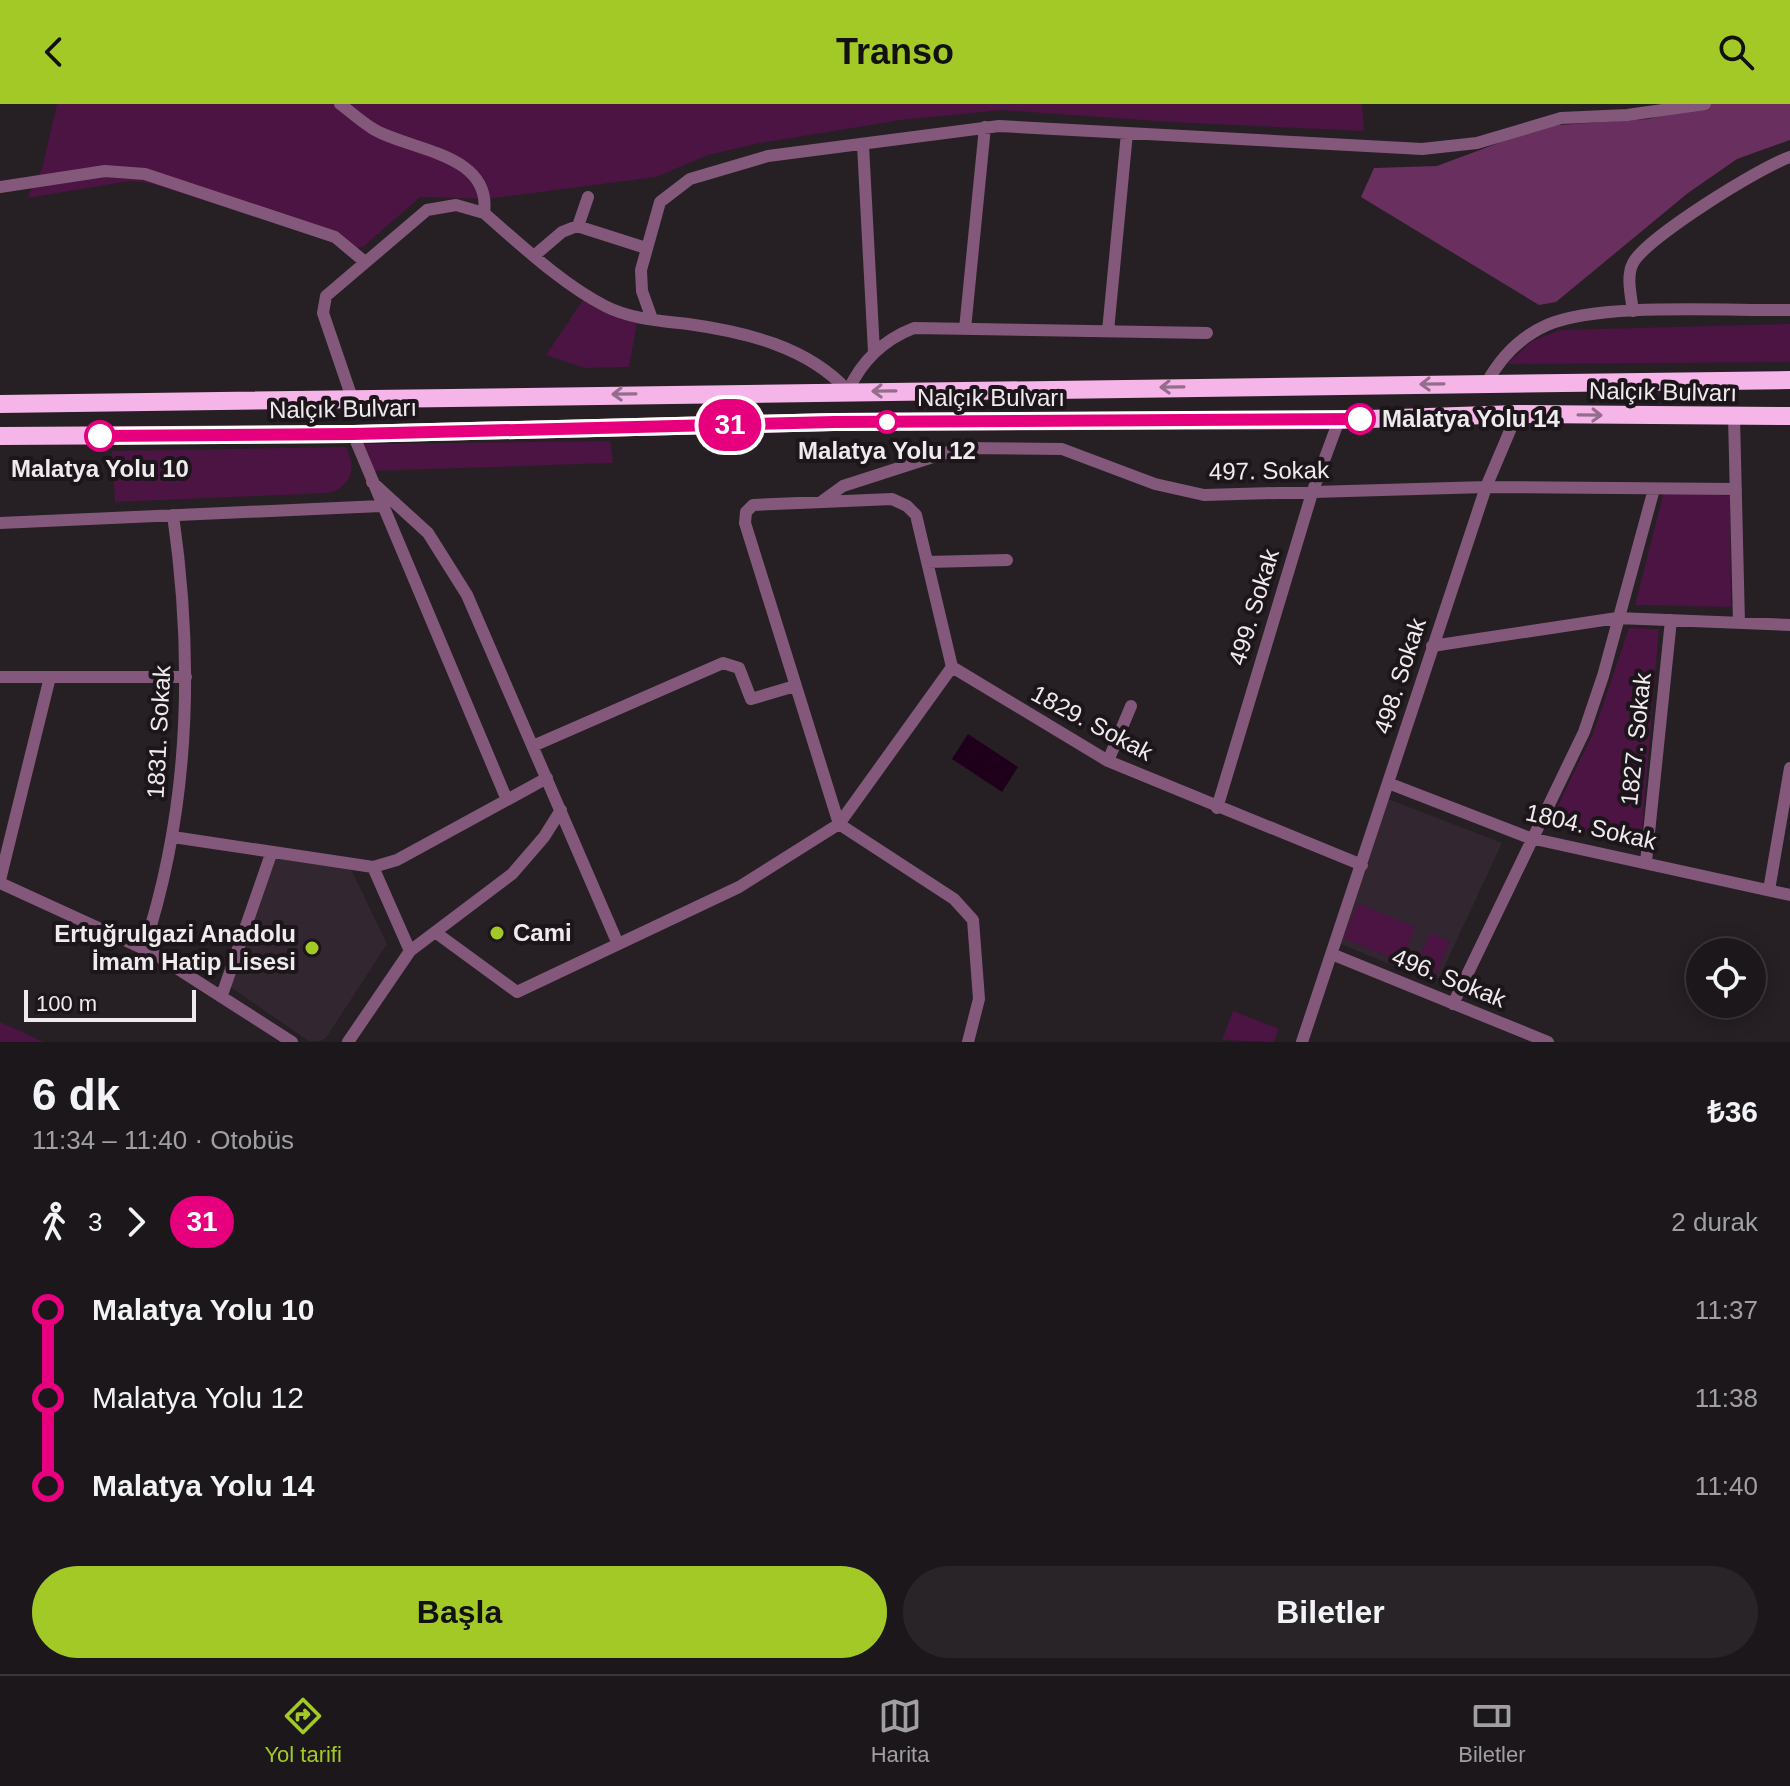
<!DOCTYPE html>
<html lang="tr">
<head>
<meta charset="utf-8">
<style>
  body { margin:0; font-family:Helvetica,sans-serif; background:#292428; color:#f1f3f6; height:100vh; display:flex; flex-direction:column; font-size:30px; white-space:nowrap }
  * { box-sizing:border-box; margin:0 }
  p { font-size:26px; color:#a09fa3 }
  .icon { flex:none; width:44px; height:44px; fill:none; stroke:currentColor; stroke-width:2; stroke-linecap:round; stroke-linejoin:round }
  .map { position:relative; height:938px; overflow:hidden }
  .drawer { display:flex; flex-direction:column; background:#1c171b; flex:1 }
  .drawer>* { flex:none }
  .badge { padding:0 16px; border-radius:26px; font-size:28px; line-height:52px }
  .controls { position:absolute; left:1686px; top:834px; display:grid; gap:16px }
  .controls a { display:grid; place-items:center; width:80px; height:80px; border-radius:50%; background:#1c171b; box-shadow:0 4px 20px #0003,0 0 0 2px #3a363a; font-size:40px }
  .scale { position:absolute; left:24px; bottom:20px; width:172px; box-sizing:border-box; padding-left:8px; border:4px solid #efeaed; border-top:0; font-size:22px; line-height:28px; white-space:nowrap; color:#efeaed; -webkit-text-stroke:6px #1c161b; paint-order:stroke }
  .map>.badge { position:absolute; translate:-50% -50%; box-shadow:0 0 0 4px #fff }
  .legs { display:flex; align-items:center; gap:12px; height:88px; padding:0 32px; font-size:26px }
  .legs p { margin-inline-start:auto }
  .headline { display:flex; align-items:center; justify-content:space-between; height:136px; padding:0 32px }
  h1 { font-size:44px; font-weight:700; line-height:60px }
  .button { display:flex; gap:16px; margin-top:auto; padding:16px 32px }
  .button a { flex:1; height:92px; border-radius:48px; background:#a3c927; color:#111; font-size:32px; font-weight:700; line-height:92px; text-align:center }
  .button a+a { background:#292428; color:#f1f3f6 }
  ul { padding:0 32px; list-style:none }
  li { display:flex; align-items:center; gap:28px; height:88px; font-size:30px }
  li i { display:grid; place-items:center; width:12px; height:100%; margin:0 10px; background:currentColor }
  li i::after { content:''; width:20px; height:20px; margin:-10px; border:6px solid; border-radius:50%; background:#1c171b }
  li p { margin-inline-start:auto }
  li:first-child i { background:linear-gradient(#0000 50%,currentColor 0) }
  li:last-child i { background:linear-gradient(currentColor 50%,#0000 0) }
  header { display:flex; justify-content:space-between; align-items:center; height:104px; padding:0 32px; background:#a3c927; color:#111; font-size:36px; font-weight:700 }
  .menu { display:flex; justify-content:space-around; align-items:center; height:112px; border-top:2px solid #3a363a; background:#1c171b; font-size:22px; color:#a09fa3 }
  .menu a { display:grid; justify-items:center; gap:4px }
  .menu .current { color:#a3c927 }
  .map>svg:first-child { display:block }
</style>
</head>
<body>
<header><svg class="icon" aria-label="back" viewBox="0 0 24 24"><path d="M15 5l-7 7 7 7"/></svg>Transo<svg class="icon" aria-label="search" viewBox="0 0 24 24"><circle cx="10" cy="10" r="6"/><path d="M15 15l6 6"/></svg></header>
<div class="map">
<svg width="1790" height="938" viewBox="0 0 1790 938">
  <rect width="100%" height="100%" fill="#261f24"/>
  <path fill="#322630" d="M1383,693L1502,739L1439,874L1428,876L1341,840L1339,833Z
    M271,754L351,765L387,840L326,934L320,937L310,938L226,880Z"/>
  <path fill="#4b1442" d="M57,0H1362L1364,27L1170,18L1002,6L901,16L755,40L708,51L656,73L486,95L420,93L363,143L342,146L332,137L150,79L130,77L27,94L42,65Z
    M583,196L637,219L629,263L584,264L546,251Z
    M1790,220V258L1507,260L1532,237L1560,226Z
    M610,337L613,359L372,367L363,340Z
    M346,343C357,363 352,382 329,389L115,398L112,347Z
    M1664,387L1730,392L1731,503L1635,501Z
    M1629,524L1659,525L1641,738L1549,720L1594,627Z
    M1358,799L1415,823L1401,858L1343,834Z
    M1430,829L1450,837L1435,872L1415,864Z
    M1233,907L1279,925L1274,938L1222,936Z
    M0,918L44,938H0Z"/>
  <path fill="#692f5f" d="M1711,0H1790V36L1737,55L1688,89L1556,198L1539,201L1361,93L1374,64L1437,62L1544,22L1648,15Z"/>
  <path fill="#1f001b" d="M968,630L1018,663L1002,688L952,655Z"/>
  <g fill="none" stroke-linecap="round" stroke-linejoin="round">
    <path stroke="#83587a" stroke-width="12" d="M340,0C351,8 363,19 375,26C413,47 492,50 484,109C521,141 562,180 605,202C630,215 661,217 688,220C746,228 808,243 848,287C862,256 883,236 914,224L1207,229
      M863,41L874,248
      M0,83L105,67L145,70L335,133L365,158
      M578,122L588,93
      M535,151L562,128L577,122L646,144
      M1633,207C1631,192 1626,172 1633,159C1646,134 1760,63 1790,53
      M652,215L642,187L641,166L660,98L690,75L768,52L999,22L1422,45L1477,39L1561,14L1627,11L1705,0
      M965,225L985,23
      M1108,227L1127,29
      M1486,280C1500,254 1520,233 1547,221C1600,198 1728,207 1790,206
      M352,294L323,209L326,192L427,106L456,101L484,109
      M1734,313L1739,519
      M353,330L507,696
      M372,378L428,429L467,491L618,840
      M821,398L843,382L961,344L1062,345L1155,380L1204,391L1486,383L1736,385
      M0,419L381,402
      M927,458L1007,456
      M1432,542L1617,514L1790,521
      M0,573H186
      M533,642L723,559L739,564L751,595L795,582
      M1108,657L1131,602
      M1388,679L1530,734L1790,791
      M1217,704L1312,389L1339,316
      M173,733L373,763L397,756L547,674
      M1646,758L1671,516
      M373,763L410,847
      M0,776L50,573
      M0,779L153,849L292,938
      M1769,786L1790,664
      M435,828L517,888L739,783L839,720L952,563
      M144,844C190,704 194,557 173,411
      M1334,851L1548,938
      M222,891L271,750
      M1453,900L1584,628L1603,572L1654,385
      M348,938L410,847L512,770L544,733L561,706
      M968,938L979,895L973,816L954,795L839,720L745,419L746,408L753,401L892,395L907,402L916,411L952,563L1108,657L1362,761
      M1302,938L1486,383L1517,310"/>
    <path stroke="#f6b5e8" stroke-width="18" d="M0,300L1790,276
      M0,332L353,330L834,318L1339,316L1517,310L1790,312"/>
  </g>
  <defs><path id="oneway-shaft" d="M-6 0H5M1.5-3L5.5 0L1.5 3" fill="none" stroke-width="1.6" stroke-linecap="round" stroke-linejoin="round" transform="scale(2)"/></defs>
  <g stroke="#946d8c">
    <use href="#oneway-shaft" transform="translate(1432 280) rotate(179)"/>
    <use href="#oneway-shaft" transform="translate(1172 283) rotate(179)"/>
    <use href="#oneway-shaft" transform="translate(884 287) rotate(179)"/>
    <use href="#oneway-shaft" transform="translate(624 290) rotate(179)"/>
    <use href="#oneway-shaft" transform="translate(1590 311) rotate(1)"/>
  </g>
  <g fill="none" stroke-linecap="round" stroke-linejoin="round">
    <defs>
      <path id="line-1" d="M100,332L353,330L834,318L1360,315"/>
    </defs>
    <use href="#line-1" stroke="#fff" stroke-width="18"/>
    <use href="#line-1" stroke="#e6007e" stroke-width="12"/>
  </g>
  <g fill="#fff" stroke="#e6007e" stroke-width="4">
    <circle cx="1360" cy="315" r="14"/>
    <circle cx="887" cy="318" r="10"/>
    <circle cx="100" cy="332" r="14"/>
  </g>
  <g fill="#a3c927" stroke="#1c161b" stroke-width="3">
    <circle cx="497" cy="829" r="8"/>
    <circle cx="312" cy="844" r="8"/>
  </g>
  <g text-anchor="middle" stroke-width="8" stroke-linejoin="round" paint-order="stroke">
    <g font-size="24" fill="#efeaed" stroke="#1c161b">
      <text transform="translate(1663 288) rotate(1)" y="8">Nalçık Bulvarı</text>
      <text x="991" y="302">Nalçık Bulvarı</text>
      <text transform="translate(343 305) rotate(-1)" y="8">Nalçık Bulvarı</text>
      <text transform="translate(1269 367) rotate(-1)" y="8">497. Sokak</text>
      <text transform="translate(1254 503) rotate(-73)" y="8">499. Sokak</text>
      <text transform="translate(1400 572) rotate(-72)" y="8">498. Sokak</text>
      <text transform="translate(1092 619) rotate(28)" y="8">1829. Sokak</text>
      <text transform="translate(159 628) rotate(-87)" y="8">1831. Sokak</text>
      <text transform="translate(1636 635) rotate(-84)" y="8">1827. Sokak</text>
      <text transform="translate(1591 723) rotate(13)" y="8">1804. Sokak</text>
      <text transform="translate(1449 874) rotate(22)" y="8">496. Sokak</text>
    </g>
    <g font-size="24" font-weight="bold" fill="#efeaed" stroke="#1c161b">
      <text x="1382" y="323" text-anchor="start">Malatya Yolu 14</text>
      <text x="887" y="355">Malatya Yolu 12</text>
      <text x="100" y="373">Malatya Yolu 10</text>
    </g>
    <g font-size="24" font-weight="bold" fill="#efeaed" stroke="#1c161b" text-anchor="start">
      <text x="513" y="837">Cami</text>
      <text x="296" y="838" text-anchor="end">Ertuğrulgazi Anadolu<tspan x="296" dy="28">İmam Hatip Lisesi</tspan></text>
    </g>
  </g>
</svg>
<div class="controls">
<a><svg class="icon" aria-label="locate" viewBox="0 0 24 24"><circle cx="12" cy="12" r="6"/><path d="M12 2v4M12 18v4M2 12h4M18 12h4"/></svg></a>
</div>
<div class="scale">100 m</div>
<b class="badge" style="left:730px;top:321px;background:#e6007e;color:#fff">31</b>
</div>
<section class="drawer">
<div class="headline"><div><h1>6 dk</h1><p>11:34 – 11:40 · Otobüs</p></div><b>₺36</b></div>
<div class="legs"><svg class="icon" aria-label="walk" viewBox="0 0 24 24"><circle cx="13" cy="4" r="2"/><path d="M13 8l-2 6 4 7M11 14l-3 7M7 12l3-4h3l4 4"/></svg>3<svg class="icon" aria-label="forward" viewBox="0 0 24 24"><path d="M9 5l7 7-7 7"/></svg><b class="badge" style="background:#e6007e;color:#fff">31</b><p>2 durak</p></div>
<ul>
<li><i style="color:#e6007e"></i><b>Malatya Yolu 10</b><p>11:37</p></li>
<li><i style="color:#e6007e"></i><span>Malatya Yolu 12</span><p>11:38</p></li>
<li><i style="color:#e6007e"></i><b>Malatya Yolu 14</b><p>11:40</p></li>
</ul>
<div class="button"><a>Başla</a><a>Biletler</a></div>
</section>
<nav class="menu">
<a class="current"><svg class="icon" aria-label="directions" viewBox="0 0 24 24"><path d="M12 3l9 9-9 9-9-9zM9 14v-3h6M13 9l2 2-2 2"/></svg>Yol tarifi</a>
<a><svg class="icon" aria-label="map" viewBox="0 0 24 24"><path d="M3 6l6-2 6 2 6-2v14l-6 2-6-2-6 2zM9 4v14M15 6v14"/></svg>Harita</a>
<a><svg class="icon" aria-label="tickets" viewBox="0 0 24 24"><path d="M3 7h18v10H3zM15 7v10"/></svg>Biletler</a>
</nav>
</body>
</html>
